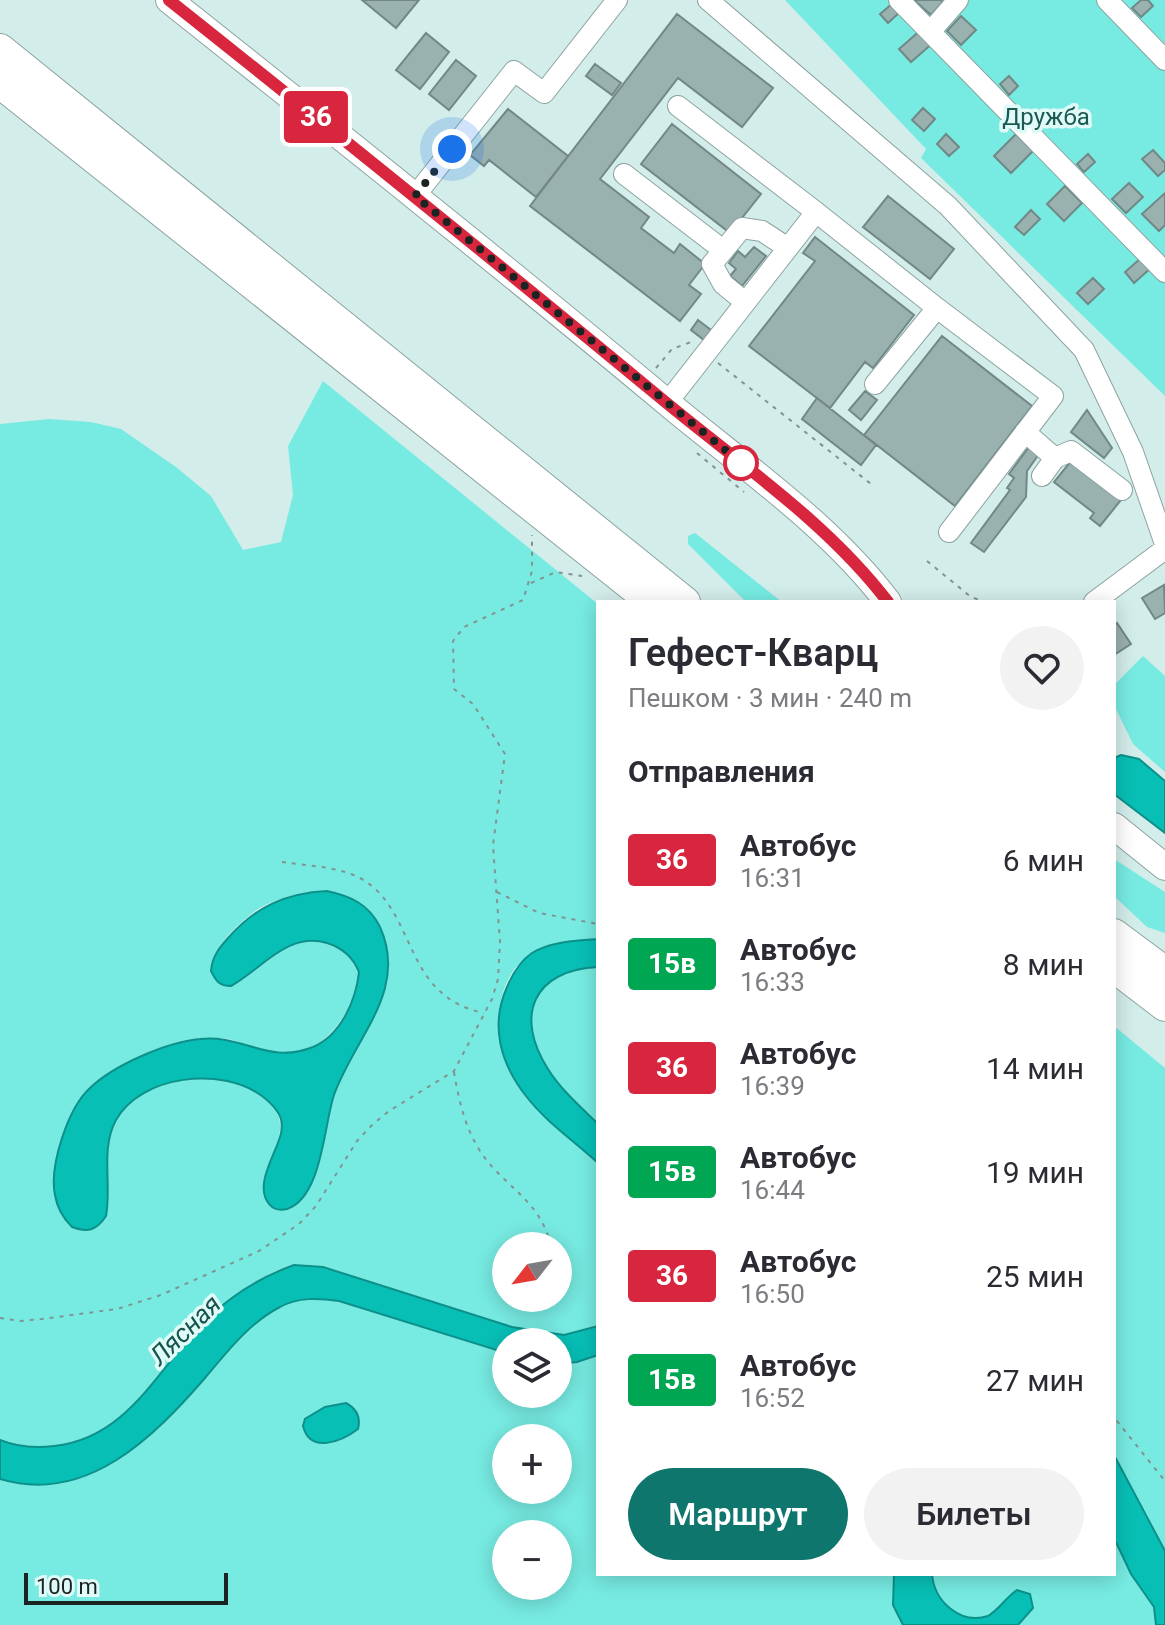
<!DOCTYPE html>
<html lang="ru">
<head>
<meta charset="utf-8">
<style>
  body { margin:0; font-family:Roboto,sans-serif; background:#f2f2f3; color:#2b2b33; height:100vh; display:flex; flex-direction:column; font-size:30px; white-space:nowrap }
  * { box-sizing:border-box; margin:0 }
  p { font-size:26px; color:#7c7c81 }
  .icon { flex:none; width:44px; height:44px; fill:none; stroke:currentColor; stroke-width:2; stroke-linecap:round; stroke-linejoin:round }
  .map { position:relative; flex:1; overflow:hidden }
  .side { position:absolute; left:596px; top:600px; width:520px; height:976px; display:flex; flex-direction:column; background:#fff; border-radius:0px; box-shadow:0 4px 20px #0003 }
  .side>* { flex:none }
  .badge { padding:0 16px; border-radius:6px; font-size:28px; line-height:52px }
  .needle { width:52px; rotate:239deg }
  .fabs { position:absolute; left:492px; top:1232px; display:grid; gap:16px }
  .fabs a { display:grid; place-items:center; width:80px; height:80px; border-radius:50%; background:#fff; box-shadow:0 4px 20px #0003; font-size:40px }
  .scale { position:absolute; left:24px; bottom:20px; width:204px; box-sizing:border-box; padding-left:8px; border:4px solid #1a2423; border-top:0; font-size:22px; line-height:28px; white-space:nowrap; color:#1a2423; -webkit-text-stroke:6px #e0faf7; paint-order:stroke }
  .you { position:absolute; width:40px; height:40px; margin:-20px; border:6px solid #fff; border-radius:50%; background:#1a73e8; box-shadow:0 0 0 12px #1a73e833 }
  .map>.badge { position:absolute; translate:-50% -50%; box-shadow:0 0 0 4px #fff }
  h2 { padding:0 32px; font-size:30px; line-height:72px }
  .round { display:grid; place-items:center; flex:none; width:84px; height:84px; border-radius:42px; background:#f2f2f3 }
  .head { display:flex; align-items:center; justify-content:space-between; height:136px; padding:0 32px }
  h1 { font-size:38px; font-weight:600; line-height:60px }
  .button { display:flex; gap:16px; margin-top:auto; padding:16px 32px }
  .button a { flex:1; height:92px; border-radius:48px; background:#0f766e; color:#fff; font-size:32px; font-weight:600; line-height:92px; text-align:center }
  .button a+a { background:#f2f2f3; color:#2b2b33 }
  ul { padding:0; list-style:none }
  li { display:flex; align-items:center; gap:24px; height:104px; padding:0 32px }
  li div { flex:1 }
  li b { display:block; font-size:30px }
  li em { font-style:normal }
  li .badge { min-width:88px; font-weight:700; text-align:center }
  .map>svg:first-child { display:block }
</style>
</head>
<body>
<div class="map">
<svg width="1165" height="1625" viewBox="0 0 1165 1625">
  <rect width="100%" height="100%" fill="#d3edea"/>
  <path fill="#77ebe2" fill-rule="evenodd" d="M785,0H1165V396L921,158L926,149Z
    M323,381L598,604V939C577,941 551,941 532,953C488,981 493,1047 518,1086C538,1116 571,1139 598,1163V1326L564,1335L512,1327L324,1267C314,1267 302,1264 293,1265C276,1268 258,1281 244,1290C156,1349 135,1470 6,1442L0,1440V424L49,419L91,422L121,429L176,467L211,496L243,550L281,542L293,495L288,446ZM307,892L385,938C398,1000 356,1038 335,1093C329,1110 326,1129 323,1147L273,1153C317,1066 143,1054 114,1125C103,1149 108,1178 108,1204L53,1178C58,1150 65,1121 81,1098C103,1066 181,1039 219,1038C235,1038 250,1048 265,1052C317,1066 353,1017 359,972L346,952L317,940H303L289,946L241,980L216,981C213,975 210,970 212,963C216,943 242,920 258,909C273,900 291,896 307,892ZM506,1246H558V1298H506Z
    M695,533L782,602H746L688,544V536Z
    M1143,656L1165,676V772L1133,744L1114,705V685Z
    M1114,859L1165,892V933L1147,927L1114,896Z
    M598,967V1124C581,1107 561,1090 548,1069C514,1016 533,970 598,967Z
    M1114,1026L1165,1068V1551L1114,1455Z
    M320,1298L339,1301L506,1353V1394H558V1364L577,1362L598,1355V1574H1114V1538L1136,1582L1154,1607L1156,1625H0V1479C98,1508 162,1425 219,1361C237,1341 257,1315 283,1305C295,1300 308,1300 320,1298ZM506,1438H558V1490H506ZM506,1534H558V1586H506Z"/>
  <path fill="#08bfb6" stroke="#0d908a" stroke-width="2" d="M1121,755L1139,759L1165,781V833L1114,794V758Z
    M327,891C350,896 369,904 380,927C409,991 354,1038 334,1095C324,1124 322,1198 287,1209C282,1210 274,1210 270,1205C253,1187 275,1155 280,1137C282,1131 282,1124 281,1119C278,1109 270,1102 262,1096C222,1066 141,1075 116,1120C100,1149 112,1185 106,1216C97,1230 88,1233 72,1227C63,1218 57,1208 55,1195C49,1166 68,1108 90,1088C114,1065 167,1042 200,1039C243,1034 268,1065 313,1047C341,1035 356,1000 359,972C353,957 343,948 327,943C288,931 262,969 231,986C219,986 216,981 211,971C212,957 219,948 228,938C255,907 286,893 327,891Z
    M598,939V967C533,970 514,1016 548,1069C561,1090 581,1107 598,1124V1163C574,1141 545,1121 526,1096C500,1063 490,1025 507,987C513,973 520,961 532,953C551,941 577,941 598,939Z
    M294,1265L323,1267L512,1327L564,1335L598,1326V1355L577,1362L558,1364V1342H506V1353L339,1301C319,1298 298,1297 280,1307C249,1323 227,1352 205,1378C153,1438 86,1505 0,1479V1440C17,1447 36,1448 54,1446C131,1438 160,1363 210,1316C234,1294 263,1276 294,1265Z
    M346,1403C357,1409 361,1417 358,1429C341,1442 310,1454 303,1426L305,1419L325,1407Z
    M1114,1455L1165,1551V1625H1156L1154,1607L1131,1574L1114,1538Z
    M894,1574H932C934,1601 960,1625 988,1616C1000,1609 1006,1597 1017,1590L1030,1594L1033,1608L1018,1625H903L893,1605Z"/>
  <path fill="#99b1af" stroke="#718886" stroke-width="2" d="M362,0H419L396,28Z
    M914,0H941L943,2L931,15Z
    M1141,0H1148L1153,6L1141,17L1132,8Z
    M893,3L900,12L888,23L880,14Z
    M677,14L773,88L742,127L678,78L600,179L649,217L641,228L674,253L680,244L705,264L689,285L701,294L680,321L530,206Z
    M961,16L976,30L961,45L947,31Z
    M922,29L934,42L911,62L899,49Z
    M426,33L449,52L420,89L396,70Z
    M456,60L476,76L449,110L429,94Z
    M595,64L621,83L612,95L586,76Z
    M1009,76L1018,86L1009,95L1000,84Z
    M923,108L935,119L924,131L912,120Z
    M508,109L568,156L536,197L489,160L484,166L470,155Z
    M672,124L761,194L730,233L641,164Z
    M946,134L959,147L949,156L937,144Z
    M1016,134L1033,151L1011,173L994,156Z
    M1153,150L1165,163V170L1158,176L1142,159Z
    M1088,154L1095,162L1084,172L1077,164Z
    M1129,183L1143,197L1126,213L1112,199Z
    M1065,186L1082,203L1064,221L1047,204Z
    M1165,193V225L1159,231L1142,214Z
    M888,196L954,249L930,279L863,227Z
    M1031,210L1040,219L1024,235L1015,227Z
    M815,237L914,315L873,368L865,362L830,408L749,346L815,261L803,253Z
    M754,247L766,256L742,286L730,276L736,269L729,263L738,251L745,257Z
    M1142,257L1152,267L1134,283L1125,272Z
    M1093,278L1104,289L1088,304L1077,293Z
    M698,320L711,330L704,340L691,330Z
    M942,336L1032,406L955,506L864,435Z
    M865,391L877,400L861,420L849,410Z
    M817,398L876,445L861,465L802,419Z
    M1087,410L1112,448L1104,458L1071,432Z
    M1029,447L1039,454L1027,471L1026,497L984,552L971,543L1010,490L1007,488L1014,478L1009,474Z
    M1071,461L1121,500L1100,526L1090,518L1094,513L1054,482Z
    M1164,585L1165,613L1155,619L1142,598Z
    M1117,623L1131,644L1114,655V625Z"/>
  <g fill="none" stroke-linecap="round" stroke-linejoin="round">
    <defs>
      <path id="minor" d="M708,0L948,206L1084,350L1133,452L1165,544
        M899,0L1165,272
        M1107,0L1165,60
        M931,31L958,0
        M624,174L723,250
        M415,196L514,71L544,93L617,0
        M816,212L937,308L875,384
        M745,302L723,284L712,264L742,228L762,231L788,248
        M937,308L1053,396L949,532
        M667,403L816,212L678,106
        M1025,432L1055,458L1071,451L1122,490
        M1042,476L1055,458
        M1094,602L1165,549"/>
      <path id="major" d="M169,0C335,132 501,264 664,400C740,464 827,522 888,602
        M1114,826L1165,867"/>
      <path id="highway" d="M0,49L685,602
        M0,83L652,602
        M1114,934L1165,972
        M1114,967L1165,1006"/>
    </defs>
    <use href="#minor" stroke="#8ca4a1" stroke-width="22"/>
    <use href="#major" stroke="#8ca4a1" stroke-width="28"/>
    <use href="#highway" stroke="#8ca4a1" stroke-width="32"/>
    <path stroke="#819492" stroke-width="2" stroke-dasharray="4 6" stroke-linecap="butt" d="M718,363L871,484
      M656,368L672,349L691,342
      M697,453L744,492
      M927,561L971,597L985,602
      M531,583L556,572L582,576
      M282,862C307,866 337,866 360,878C418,910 401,996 484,1013
      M497,892L539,913L598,924
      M454,1072C459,1101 465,1129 482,1154C507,1189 540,1200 551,1246
      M0,1318L20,1321L42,1319L117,1309L161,1295L259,1251L299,1224L316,1206L357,1141L373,1124L389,1111L454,1071L492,999L498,979L500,942L493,845L505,754L473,704L454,689L453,641L464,627L523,600L532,571V535
      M1114,1411L1117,1421L1165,1481"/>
    <use href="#minor" stroke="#fff" stroke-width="20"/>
    <use href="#major" stroke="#fff" stroke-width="26"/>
    <use href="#highway" stroke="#fff" stroke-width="30"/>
  </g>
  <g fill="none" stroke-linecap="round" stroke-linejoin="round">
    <defs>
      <path id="line" d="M169,0C335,132 500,265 663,400C740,464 827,522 888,602"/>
    </defs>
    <use href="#line" stroke="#fff" stroke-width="18"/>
    <use href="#line" stroke="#d7263d" stroke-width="12"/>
    <path stroke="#1a2423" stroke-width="8" stroke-dasharray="0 14.4" d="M452,149L415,196L741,463"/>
  </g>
  <circle fill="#fff" stroke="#d7263d" stroke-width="4" cx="741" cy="463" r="16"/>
  <g text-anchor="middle" stroke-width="7" stroke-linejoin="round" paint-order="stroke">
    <g font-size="24" fill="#1b5954" stroke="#e0faf7">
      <text x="1046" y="125">Дружба</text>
    </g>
    <g font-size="26" font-style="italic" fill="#14534f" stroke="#e0faf7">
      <text transform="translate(185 1330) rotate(-44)" y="9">Лясная</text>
    </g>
  </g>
</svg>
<div class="fabs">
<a><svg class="needle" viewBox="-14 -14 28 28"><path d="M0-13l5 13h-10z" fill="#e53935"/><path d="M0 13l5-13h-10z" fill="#7c7c81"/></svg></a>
<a><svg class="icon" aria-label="layers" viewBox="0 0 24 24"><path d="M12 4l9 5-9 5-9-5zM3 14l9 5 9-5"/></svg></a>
<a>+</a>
<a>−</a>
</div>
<div class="scale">100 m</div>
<div class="you" style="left:452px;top:149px"></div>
<b class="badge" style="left:316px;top:117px;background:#d7263d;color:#fff">36</b>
<section class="side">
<div class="head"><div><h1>Гефест-Кварц</h1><p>Пешком · 3 мин · 240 m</p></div><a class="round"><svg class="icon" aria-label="heart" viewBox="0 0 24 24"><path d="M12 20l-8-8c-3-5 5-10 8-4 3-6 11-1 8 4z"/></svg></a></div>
<h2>Отправления</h2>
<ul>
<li><span class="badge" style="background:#d7263d;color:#fff">36</span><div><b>Автобус</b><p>16:31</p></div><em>6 мин</em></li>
<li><span class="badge" style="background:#00a651;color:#fff">15в</span><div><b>Автобус</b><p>16:33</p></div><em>8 мин</em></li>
<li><span class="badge" style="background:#d7263d;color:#fff">36</span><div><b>Автобус</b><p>16:39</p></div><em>14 мин</em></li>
<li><span class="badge" style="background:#00a651;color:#fff">15в</span><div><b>Автобус</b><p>16:44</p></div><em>19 мин</em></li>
<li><span class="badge" style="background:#d7263d;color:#fff">36</span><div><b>Автобус</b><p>16:50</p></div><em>25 мин</em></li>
<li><span class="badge" style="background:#00a651;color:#fff">15в</span><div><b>Автобус</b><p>16:52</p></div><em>27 мин</em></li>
</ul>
<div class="button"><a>Маршрут</a><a>Билеты</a></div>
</section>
</div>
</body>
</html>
